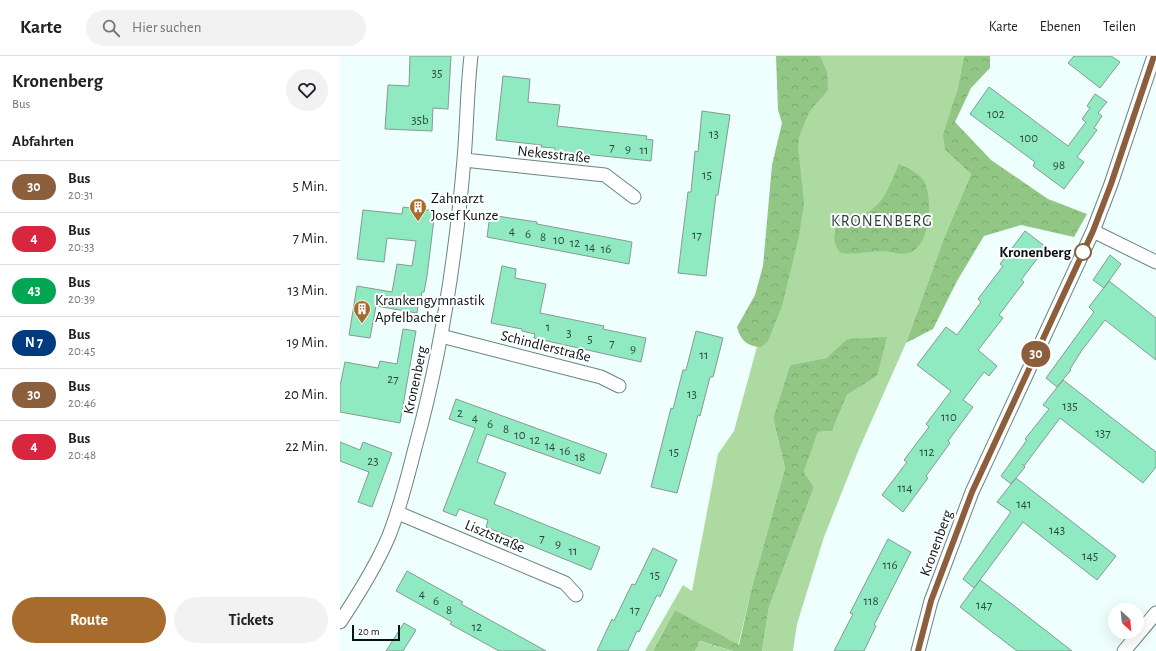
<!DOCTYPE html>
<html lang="de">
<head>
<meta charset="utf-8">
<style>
  body { margin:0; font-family:"Alegreya Sans",sans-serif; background:#f2f2f2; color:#202124; height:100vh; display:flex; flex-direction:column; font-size:15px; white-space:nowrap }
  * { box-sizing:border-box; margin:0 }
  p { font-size:13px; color:#757577 }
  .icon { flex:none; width:22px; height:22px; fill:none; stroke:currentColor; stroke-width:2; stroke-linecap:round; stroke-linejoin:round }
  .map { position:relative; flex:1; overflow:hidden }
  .details { display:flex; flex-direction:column; background:#fff; width:340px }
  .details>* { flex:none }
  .badge { padding:0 8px; border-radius:13px; font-size:14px; line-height:26px }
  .needle { width:26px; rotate:153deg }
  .tools { position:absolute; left:768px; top:547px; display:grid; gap:8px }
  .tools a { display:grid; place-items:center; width:36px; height:36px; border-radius:50%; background:#fff; box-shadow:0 4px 16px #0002; font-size:20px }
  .scale { position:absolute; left:12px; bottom:10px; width:48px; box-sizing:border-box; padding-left:4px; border:2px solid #081211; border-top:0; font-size:11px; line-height:14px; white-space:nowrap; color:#081211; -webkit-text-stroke:3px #fff; paint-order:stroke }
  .map>.badge { position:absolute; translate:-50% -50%; box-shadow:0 0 0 2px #fff }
  h2 { padding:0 12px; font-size:15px; line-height:36px }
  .round { display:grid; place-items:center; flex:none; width:42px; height:42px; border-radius:21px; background:#f2f2f2 }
  .headline { display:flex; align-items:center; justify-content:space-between; height:68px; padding:0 12px }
  h1 { font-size:19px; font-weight:700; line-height:30px }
  .cta { display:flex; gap:8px; margin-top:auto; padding:8px 12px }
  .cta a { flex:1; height:46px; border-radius:24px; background:#a76c2d; color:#fff; font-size:16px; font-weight:700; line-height:46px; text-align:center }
  .cta a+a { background:#f2f2f2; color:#202124 }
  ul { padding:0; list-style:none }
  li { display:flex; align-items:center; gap:12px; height:52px; padding:0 12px; border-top:1px solid #e0e0e0 }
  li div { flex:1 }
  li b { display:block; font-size:15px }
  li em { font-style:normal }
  li .badge { min-width:44px; font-weight:700; text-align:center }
  header { display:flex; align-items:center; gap:24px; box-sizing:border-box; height:56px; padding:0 20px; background:#fff; border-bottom:1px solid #e0e0e0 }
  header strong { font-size:19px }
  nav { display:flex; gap:22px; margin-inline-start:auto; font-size:14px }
  .search { width:280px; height:36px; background:#f2f2f2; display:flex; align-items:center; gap:10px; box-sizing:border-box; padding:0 14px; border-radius:22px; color:#757577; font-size:15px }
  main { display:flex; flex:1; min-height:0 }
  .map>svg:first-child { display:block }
</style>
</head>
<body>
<header>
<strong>Karte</strong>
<div class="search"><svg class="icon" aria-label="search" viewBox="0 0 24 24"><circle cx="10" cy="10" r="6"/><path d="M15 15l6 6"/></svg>Hier suchen</div>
<nav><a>Karte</a><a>Ebenen</a><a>Teilen</a></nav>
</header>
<main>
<section class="details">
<div class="headline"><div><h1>Kronenberg</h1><p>Bus</p></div><a class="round"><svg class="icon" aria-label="heart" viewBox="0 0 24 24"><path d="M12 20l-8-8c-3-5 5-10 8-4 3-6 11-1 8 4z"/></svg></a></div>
<h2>Abfahrten</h2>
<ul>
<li><span class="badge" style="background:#8b5e3c;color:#fff">30</span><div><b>Bus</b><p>20:31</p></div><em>5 Min.</em></li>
<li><span class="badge" style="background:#d7263d;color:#fff">4</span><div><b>Bus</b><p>20:33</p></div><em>7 Min.</em></li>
<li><span class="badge" style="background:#00a651;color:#fff">43</span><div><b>Bus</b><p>20:39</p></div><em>13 Min.</em></li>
<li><span class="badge" style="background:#003b80;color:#fff">N 7</span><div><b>Bus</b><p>20:45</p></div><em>19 Min.</em></li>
<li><span class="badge" style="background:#8b5e3c;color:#fff">30</span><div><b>Bus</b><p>20:46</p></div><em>20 Min.</em></li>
<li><span class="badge" style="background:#d7263d;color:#fff">4</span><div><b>Bus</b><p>20:48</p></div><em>22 Min.</em></li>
</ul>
<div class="cta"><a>Route</a><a>Tickets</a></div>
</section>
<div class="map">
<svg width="816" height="595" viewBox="0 0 816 595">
  <defs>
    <pattern id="forest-crowns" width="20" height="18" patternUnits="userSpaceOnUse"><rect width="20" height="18" fill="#92c685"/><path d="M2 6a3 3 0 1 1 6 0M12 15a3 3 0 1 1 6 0" fill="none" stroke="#7ca972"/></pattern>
    <pattern id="park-crowns" width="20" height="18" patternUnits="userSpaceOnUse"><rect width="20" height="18" fill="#acdaa0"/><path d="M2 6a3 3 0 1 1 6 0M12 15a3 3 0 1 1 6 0" fill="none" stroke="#92ba89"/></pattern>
  </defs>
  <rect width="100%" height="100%" fill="#eefffd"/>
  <path fill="#acdaa0" d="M451,0H624L605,94L631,118L604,182L566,287L519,393L484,481L457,568L453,595H422L429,551L474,431L464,416L478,376L492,375L507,339L537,320L507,283L486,302L450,309L433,362L445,412L411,535L398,590L335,554L313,595H305L343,529L352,535L378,398L394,375L424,265Z"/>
  <path fill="url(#forest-crowns)" d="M436,0H480L487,16L488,34L469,56L459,81L458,91L464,147L459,180L442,250L428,285L421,291C408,291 400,284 397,271L415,239L423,210L432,109L442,67L438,54Z
    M624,0H650V12L631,32L615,66L651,104L708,143L747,158L734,181L681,169L644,180L617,225L593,273L566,287L604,182L631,118L605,94L603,79L617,35Z
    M559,108C567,112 579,117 584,125C593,143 591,187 571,196C562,200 553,196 544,195C529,195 516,199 501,197C494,189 493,183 496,172C507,165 519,162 530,155C545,145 552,124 559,108Z
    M547,281L537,320L507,339L492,375L478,376L464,416L474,431L429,551L422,595H393L360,585L355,595H313L335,554L399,589L411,535L445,412L433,362L450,309L486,302L507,283Z"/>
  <path fill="url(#park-crowns)" d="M359,585L393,595H355Z"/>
  <path fill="#8feac2" stroke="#859b90" d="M70,0H111L108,53L93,52L92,75L45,73L48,29L69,30Z
    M734,0H771L780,6L760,32L728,7Z
    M163,20L190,23L188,46L220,49L217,70L307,80L306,83L313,84L311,105L215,95V92L201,91L202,89L156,84Z
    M649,31L728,90L746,66L742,63L750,52L747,50L755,38L767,46L758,57L762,60L754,72L757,74L737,101L744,106L724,133L693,110L695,106L630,58Z
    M362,55L390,59L378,139H376L366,220L338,217L348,136H351L355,95L358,96Z
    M63,151L95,155L87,220L84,236H82L81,244L79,243L77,257L36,250L30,282L9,279L17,230L52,236L57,208L72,210L76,185L47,182L44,206L17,203L23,154L62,158Z
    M150,159L197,166V168L292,186L289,208L147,181Z
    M685,175L706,191L681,224L684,226L659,259L663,262L638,294L657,310L649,320L644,316L623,344L633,351L608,385L610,387L586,420L588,422L563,456L542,439L567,406L564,404L589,371L586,368L611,335L577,309L606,271L617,279L641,246L638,243L663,210L660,208Z
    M770,199L781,208L764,232L753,224Z
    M162,210L176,213L175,222L206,228L200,257L264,270L263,273L306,282L301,306L194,282L195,278L182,275V273L151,267Z
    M769,225L816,262V304L765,264L742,294L730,313L731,314L717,331L706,322L754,256L749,251Z
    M63,273L76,275L60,367L0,356V330L5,306L38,312L40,305L57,308Z
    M356,275L383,282L373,321H370L360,360L358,359L337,437L311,431L331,352L333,353L343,314H346Z
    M723,324L816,396V411L803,427L720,362L684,410L682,408L685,411L671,428L661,420L687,384L685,383L709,353L703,349Z
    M116,343L267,398L260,418L147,378L137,406L166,417L154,448L260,491L251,514L146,471L148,464L119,453L116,460L103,455L135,372L109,363Z
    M0,386L20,394L23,386L52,397L32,451L18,446L29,416L0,405Z
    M676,422L776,500L757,524L683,466L634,532L623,523L671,456L657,446Z
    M548,483L571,496L534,569L536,570L524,595H494L513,558L510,557Z
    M313,492L337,504L320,541L317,539L299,576L297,575L288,595H257L272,563L274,565L292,528L295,529Z
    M67,515L123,546L121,548L206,595H159L110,568L112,566L56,535Z
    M640,524L668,545L732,595H677L647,572L620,551Z
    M64,567L76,574L63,595H46Z"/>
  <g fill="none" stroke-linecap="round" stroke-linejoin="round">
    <defs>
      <path id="street" d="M124,104L265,119L294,141
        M753,175L816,206
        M101,280L261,321L279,330
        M58,457L225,527L236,539
        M0,566C18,539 35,512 48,482C60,453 67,423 75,392C101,298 116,200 124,103C127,69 127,34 131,0
        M578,595L591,545L632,436L753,175L771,128L814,0
        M784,595L816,557"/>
    </defs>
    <use href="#street" stroke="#6a8481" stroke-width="15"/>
    <use href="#street" stroke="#fff" stroke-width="13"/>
  </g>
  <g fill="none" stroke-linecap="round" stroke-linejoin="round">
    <defs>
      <path id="line" d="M578,595L591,545L632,436L753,175L771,128L814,0"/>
    </defs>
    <use href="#line" stroke="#fff" stroke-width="9"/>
    <use href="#line" stroke="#8b5e3c" stroke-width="6"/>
  </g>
  <defs>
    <symbol id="building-pin" viewBox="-11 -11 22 30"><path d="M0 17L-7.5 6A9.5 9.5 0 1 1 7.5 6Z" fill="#a76c2d" stroke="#fff"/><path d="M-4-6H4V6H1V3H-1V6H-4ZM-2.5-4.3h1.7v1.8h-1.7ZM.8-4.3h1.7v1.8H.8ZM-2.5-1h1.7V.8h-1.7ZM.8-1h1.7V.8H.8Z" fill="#fff"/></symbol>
  </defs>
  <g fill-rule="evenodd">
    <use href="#building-pin" x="68" y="141" width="20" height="27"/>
    <use href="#building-pin" x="12" y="243" width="20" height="27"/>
  </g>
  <circle fill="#fff" stroke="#8b5e3c" stroke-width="2" cx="743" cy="196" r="8"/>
  <g text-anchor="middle" stroke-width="4" stroke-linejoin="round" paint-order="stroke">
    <g font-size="13" fill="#2a483d">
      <text x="97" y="21">35</text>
      <text x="656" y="62">102</text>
      <text x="80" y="68">35b</text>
      <text x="374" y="82">13</text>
      <text x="689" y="86">100</text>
      <text x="272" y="95">7</text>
      <text x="288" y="97">9</text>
      <text x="304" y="98">11</text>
      <text x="719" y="113">98</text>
      <text x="367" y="123">15</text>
      <text x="172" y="179">4</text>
      <text x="188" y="182">6</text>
      <text x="357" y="183">17</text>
      <text x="203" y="185">8</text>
      <text x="219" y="188">10</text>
      <text x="235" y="191">12</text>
      <text x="250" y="195">14</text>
      <text x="266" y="197">16</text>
      <text x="208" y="275">1</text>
      <text x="229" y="281">3</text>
      <text x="250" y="287">5</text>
      <text x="272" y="291">7</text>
      <text x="293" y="297">9</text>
      <text x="364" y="303">11</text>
      <text x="53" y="327">27</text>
      <text x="352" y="342">13</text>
      <text x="730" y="354">135</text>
      <text x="120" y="361">2</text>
      <text x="609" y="365">110</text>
      <text x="135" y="366">4</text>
      <text x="150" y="372">6</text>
      <text x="166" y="377">8</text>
      <text x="763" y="381">137</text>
      <text x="180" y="383">10</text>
      <text x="195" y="388">12</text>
      <text x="210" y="394">14</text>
      <text x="225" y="399">16</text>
      <text x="334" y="400">15</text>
      <text x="587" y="400">112</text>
      <text x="240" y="405">18</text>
      <text x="33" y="409">23</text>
      <text x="565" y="436">114</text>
      <text x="684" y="452">141</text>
      <text x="717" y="478">143</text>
      <text x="202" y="486">7</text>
      <text x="218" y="492">9</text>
      <text x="233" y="499">11</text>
      <text x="750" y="504">145</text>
      <text x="550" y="513">116</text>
      <text x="315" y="523">15</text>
      <text x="82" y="542">4</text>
      <text x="96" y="549">6</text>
      <text x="531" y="549">118</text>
      <text x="644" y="553">147</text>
      <text x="109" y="558">8</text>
      <text x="295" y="558">17</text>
      <text x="137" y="575">12</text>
    </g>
    <g font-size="15" fill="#081211" stroke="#fff">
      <text transform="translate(214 98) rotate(6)" y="5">Nekesstraße</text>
      <text transform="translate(206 290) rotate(14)" y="5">Schindlerstraße</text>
      <text transform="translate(75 324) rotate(-78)" y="5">Kronenberg</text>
      <text transform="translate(155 480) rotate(23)" y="5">Lisztstraße</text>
      <text transform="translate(596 487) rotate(-70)" y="5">Kronenberg</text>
    </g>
    <g font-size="15" fill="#081211" stroke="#fff" text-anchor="start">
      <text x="91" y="147">Zahnarzt<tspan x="91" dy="17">Josef Kunze</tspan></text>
      <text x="35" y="249">Krankengymnastik<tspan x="35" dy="17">Apfelbacher</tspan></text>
    </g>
    <g font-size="15" font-weight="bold" fill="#081211" stroke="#fff" text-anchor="end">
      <text x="731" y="201">Kronenberg</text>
    </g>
    <g font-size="16" letter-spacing="1" fill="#29413f" stroke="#fff">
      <text x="542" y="170">KRONENBERG</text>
    </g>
  </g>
</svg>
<div class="tools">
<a><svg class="needle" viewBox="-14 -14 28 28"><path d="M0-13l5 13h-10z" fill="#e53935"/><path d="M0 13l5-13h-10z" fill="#757577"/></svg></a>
</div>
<div class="scale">20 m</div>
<b class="badge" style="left:696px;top:298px;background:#8b5e3c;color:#fff">30</b>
</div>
</main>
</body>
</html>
